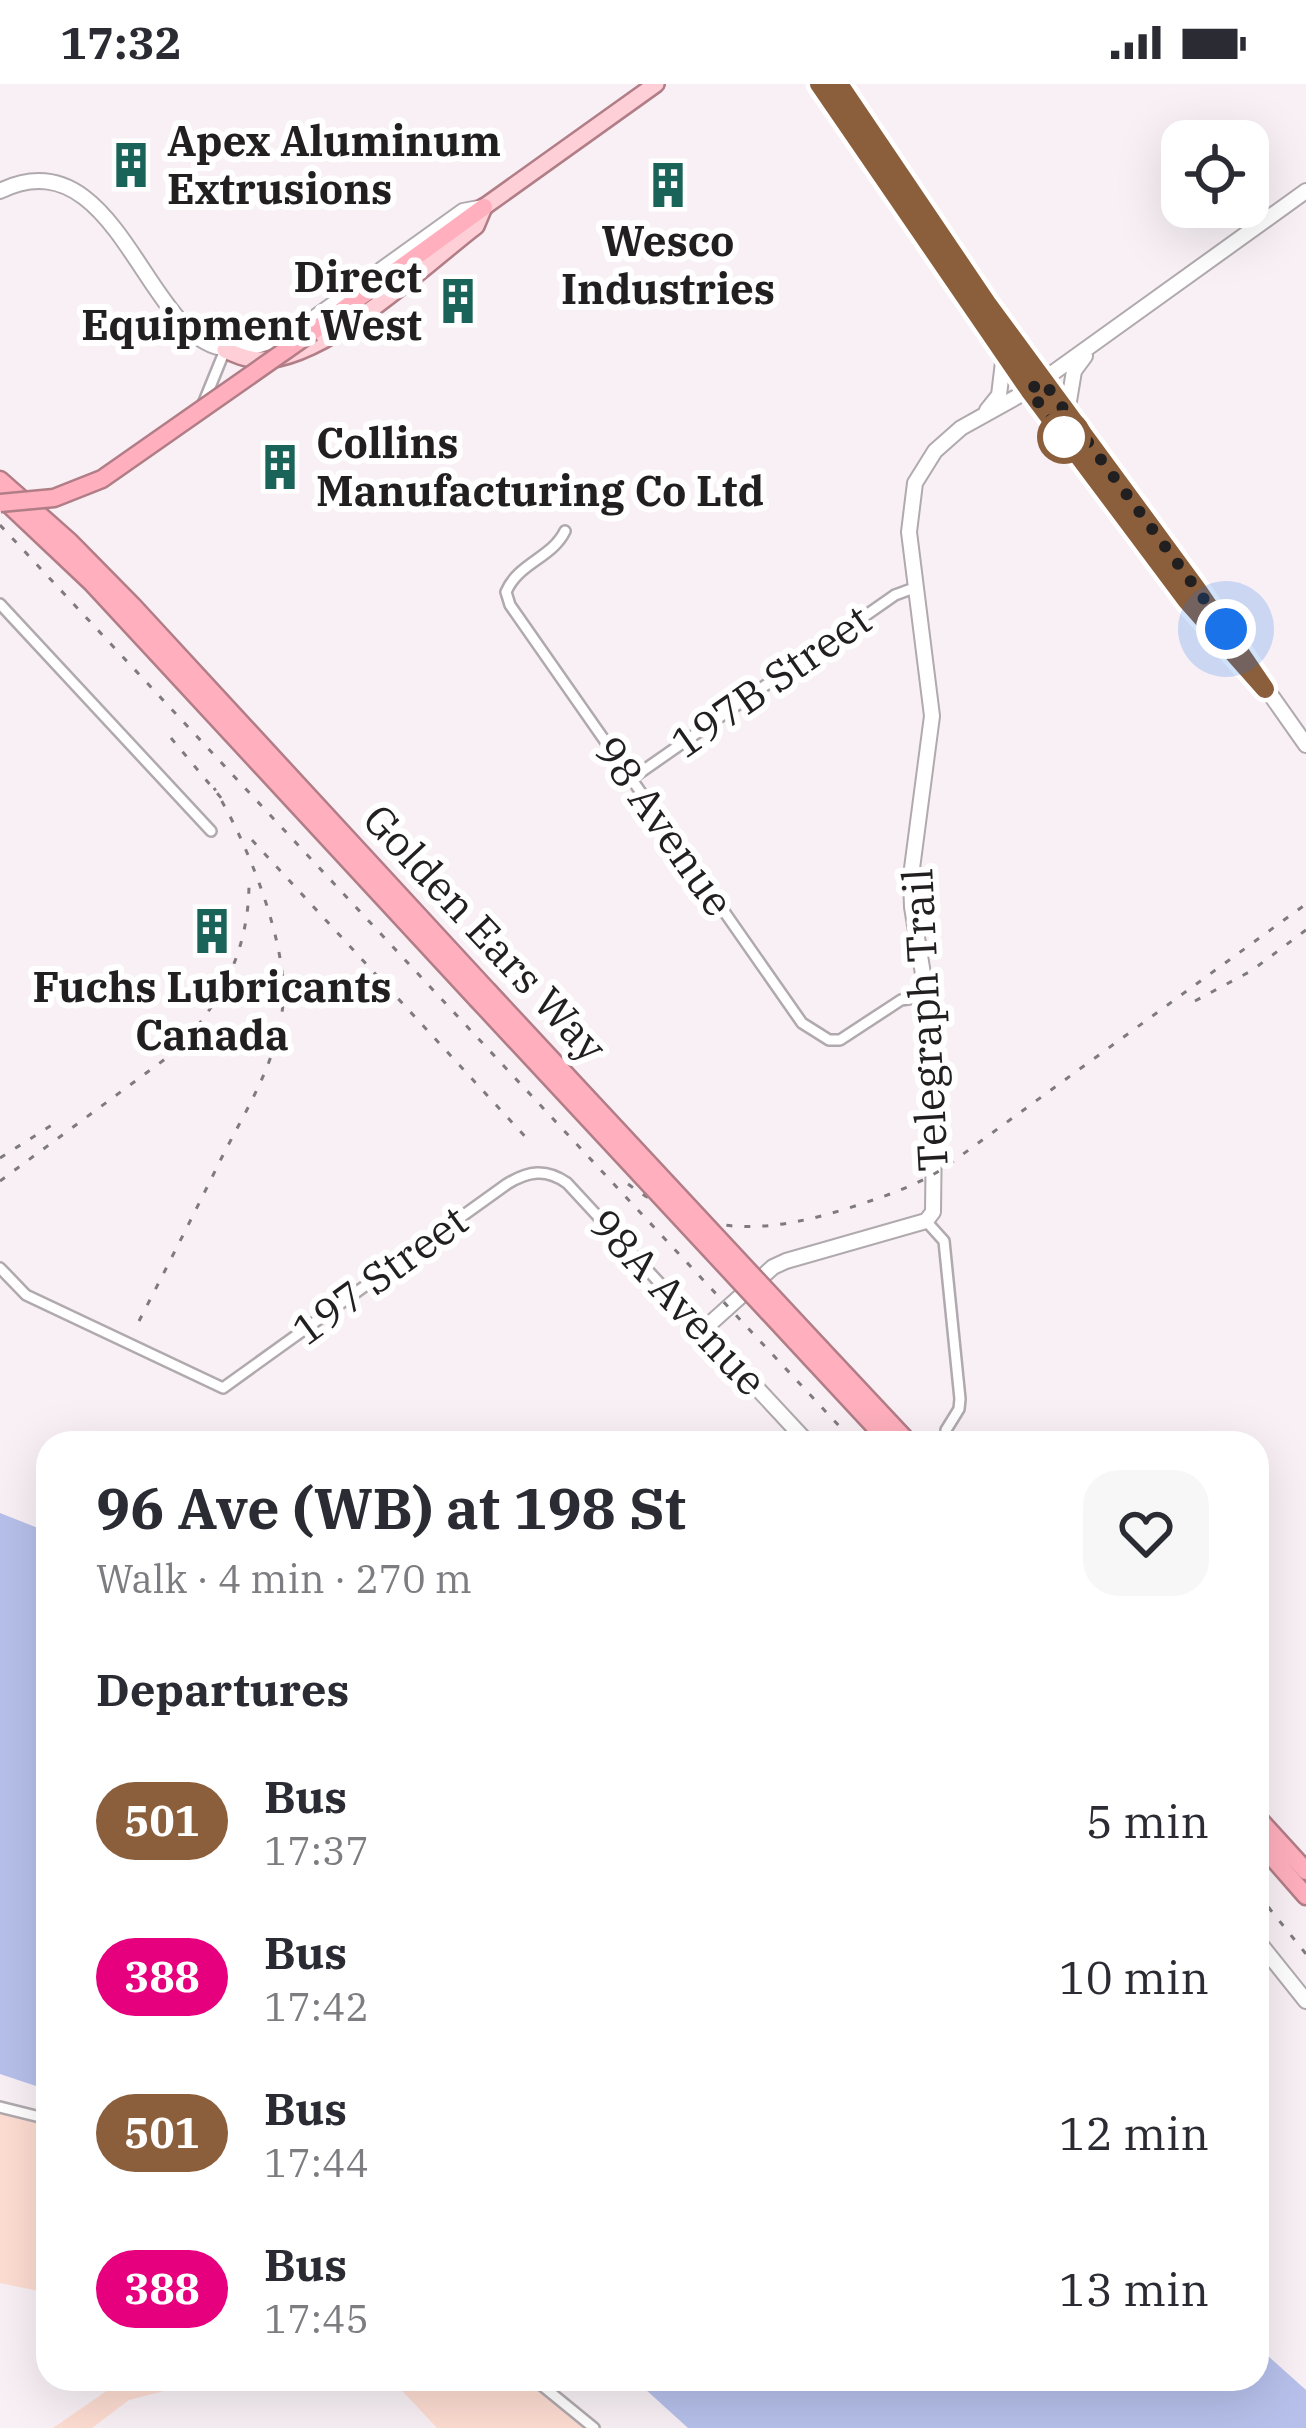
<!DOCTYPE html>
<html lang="en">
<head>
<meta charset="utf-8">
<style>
  body { margin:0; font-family:"IBM Plex Serif",serif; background:#f7f7f7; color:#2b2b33; height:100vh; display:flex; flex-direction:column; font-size:45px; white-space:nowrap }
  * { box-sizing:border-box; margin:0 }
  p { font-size:39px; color:#7c7c81 }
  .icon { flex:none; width:66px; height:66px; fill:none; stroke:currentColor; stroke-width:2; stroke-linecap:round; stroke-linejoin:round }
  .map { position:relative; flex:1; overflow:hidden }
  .details { position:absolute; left:36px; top:1347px; width:1233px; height:960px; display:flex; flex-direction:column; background:#fff; border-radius:36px; box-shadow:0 12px 48px #0002 }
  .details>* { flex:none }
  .badge { padding:0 24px; border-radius:39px; font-size:42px; line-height:78px }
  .tools { position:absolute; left:1161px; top:36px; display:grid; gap:24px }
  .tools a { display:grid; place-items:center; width:108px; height:108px; border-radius:24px; background:#fff; box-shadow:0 12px 48px #0002; font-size:60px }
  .you { position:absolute; width:60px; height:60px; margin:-30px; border:9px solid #fff; border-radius:50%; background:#1a73e8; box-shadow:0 0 0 18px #1a73e833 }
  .map>.badge { position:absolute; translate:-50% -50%; box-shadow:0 0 0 6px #fff }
  h2 { padding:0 60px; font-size:45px; line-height:108px }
  .round { display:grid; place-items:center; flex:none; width:126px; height:126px; border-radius:36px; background:#f7f7f7 }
  .overview { display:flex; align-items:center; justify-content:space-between; height:204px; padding:0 60px }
  h1 { font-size:57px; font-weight:700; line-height:90px }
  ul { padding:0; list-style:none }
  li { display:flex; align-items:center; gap:36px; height:156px; padding:0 60px }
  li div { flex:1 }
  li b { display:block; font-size:45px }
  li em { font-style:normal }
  li .badge { min-width:132px; font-weight:700; text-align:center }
  .status { display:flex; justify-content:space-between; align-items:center; height:84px; padding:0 60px; background:#fff; direction:ltr }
  .status svg { height:33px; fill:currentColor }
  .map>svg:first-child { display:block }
</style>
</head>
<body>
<div class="status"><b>17:32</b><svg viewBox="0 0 49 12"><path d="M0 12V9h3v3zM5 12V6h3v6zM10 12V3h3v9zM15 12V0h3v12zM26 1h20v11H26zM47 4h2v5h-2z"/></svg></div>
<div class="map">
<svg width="1306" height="2344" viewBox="0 0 1306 2344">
  <rect width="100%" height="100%" fill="#f8f0f5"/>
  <path fill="#fddcd1" d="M0,2029L48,2040V2209L0,2199Z
    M124,2295H208L195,2304L172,2305L129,2316L92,2344H53Z
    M391,2295H524L586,2344H437Z"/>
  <path fill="#b6c0ea" d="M0,1429L48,1448V2006L0,1990Z
    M1257,2262L1306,2306V2344H688L634,2295H1257Z"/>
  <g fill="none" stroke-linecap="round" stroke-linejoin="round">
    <defs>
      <path id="street" d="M203,320L225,266
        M565,447C552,474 518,479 506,508L510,521L802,939L829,956H840L901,916L927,912
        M0,520L211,747
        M631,695L895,511L914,504
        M926,1137L944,1157L960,1315L959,1325L946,1346
        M0,1184L26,1211L223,1304L507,1100C528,1087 546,1084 567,1099L703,1246
        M0,2023L48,2035
        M534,2295L594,2344"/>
      <path id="secondary" d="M819,0L1029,306L1185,514L1239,577
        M839,0L987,219L1156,448L1306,661
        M0,107C115,51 144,248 221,264C246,270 278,255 300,244L463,127L484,123
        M987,326L999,311L1004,270
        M1067,329L1074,287L1085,272
        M808,1359L703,1246L773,1183L786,1177L926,1137L933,1128L935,963L912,823L911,792L932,632L909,448L915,399L935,367L961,344L1029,306L1306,107
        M1257,1856L1306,1917"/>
      <path id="primary" d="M225,266C237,271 248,276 261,276C326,276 424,182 476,142L484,123L656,0"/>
      <path id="highway" d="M312,248L484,123
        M0,396L70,458L132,521L487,906
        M1,413L92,499L477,915
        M821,1265L909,1359
        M811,1274L890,1359
        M1257,1733L1306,1787
        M1257,1756L1306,1812"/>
    </defs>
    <use href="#street" stroke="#b0a9ae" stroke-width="14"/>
    <use href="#secondary" stroke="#b0a9ae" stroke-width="18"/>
    <use href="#primary" stroke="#b17d86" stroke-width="20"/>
    <use href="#highway" stroke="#b17d86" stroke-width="21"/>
    <use href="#street" stroke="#fff" stroke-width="9"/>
    <use href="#secondary" stroke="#fff" stroke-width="14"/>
    <use href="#primary" stroke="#ffcfd7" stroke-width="15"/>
    <use href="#highway" stroke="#ffafbd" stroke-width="16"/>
    <path stroke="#7f7a7d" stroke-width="3" stroke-dasharray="6 12" stroke-linecap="butt" d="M0,441L855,1359
      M171,654L222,715
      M252,756L532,1060
      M1195,917L1251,887L1306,846
      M0,1074L55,1039
      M0,1097L172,970C220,923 249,867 249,799
      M628,1100C704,1157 773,1149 858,1121C889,1111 917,1101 944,1084L1306,820
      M139,1237C167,1183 195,1128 222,1073C247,1024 278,976 283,920C288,859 246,755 214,704
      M1257,1809L1306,1870"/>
    <defs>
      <path id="highway-bridge" d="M0,419L54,414L102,395L312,248
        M487,906L821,1265
        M477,915L811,1274"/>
    </defs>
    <use href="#highway-bridge" stroke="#b17d86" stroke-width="21" stroke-linecap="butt"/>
    <use href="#highway-bridge" stroke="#ffafbd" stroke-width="16"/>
  </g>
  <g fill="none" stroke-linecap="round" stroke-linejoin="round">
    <defs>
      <path id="line" d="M819,0L1029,306L1187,517L1265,605L1197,505L987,219L839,0"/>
    </defs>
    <use href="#line" stroke="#fff" stroke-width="27"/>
    <use href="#line" stroke="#8b5e3c" stroke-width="18"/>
    <path stroke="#211f20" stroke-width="12" stroke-dasharray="0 21.6" d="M1064,353L1029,306L1043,297L1226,545"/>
  </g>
  <defs>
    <symbol id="building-bare" viewBox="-9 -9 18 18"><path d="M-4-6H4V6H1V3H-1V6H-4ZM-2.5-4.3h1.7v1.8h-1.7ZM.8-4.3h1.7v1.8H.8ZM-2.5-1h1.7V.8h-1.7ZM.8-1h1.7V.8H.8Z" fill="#1a6359" stroke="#fff" stroke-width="2.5" paint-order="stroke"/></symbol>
  </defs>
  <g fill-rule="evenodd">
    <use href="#building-bare" x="98" y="48" width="66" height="66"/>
    <use href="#building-bare" x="635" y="68" width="66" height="66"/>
    <use href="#building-bare" x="425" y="184" width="66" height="66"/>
    <use href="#building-bare" x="247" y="350" width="66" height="66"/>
    <use href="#building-bare" x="179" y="814" width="66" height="66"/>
  </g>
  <circle fill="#fff" stroke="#8b5e3c" stroke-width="6" cx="1064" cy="353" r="24"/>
  <g text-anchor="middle" stroke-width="12" stroke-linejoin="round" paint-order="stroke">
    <g font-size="42" font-weight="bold" fill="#211f20" stroke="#fff" text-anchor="start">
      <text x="167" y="72">Apex Aluminum<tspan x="167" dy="48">Extrusions</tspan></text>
      <text x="668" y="172" text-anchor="middle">Wesco<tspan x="668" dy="48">Industries</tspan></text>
      <text x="422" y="208" text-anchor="end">Direct<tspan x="422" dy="48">Equipment West</tspan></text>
      <text x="316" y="374">Collins<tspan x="316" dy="48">Manufacturing Co Ltd</tspan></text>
      <text x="212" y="918" text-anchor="middle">Fuchs Lubricants<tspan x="212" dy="48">Canada</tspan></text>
    </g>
    <g font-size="42" fill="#211f20" stroke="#fff">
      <text transform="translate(771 597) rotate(-35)" y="15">197B Street</text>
      <text transform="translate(664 742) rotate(55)" y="15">98 Avenue</text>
      <text transform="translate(485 849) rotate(47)" y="15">Golden Ears Way</text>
      <text transform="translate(925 936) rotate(-93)" y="15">Telegraph Trail</text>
      <text transform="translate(380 1191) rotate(-36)" y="15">197 Street</text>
      <text transform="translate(678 1218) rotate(47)" y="15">98A Avenue</text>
    </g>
  </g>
</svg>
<div class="tools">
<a><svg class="icon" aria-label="locate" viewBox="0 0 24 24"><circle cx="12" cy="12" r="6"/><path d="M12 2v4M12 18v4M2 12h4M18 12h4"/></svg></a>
</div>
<div class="you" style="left:1226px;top:545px"></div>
<section class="details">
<div class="overview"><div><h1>96 Ave (WB) at 198 St</h1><p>Walk · 4 min · 270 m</p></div><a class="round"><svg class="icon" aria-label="heart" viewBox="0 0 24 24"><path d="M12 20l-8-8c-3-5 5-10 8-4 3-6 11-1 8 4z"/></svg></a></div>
<h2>Departures</h2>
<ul>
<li><span class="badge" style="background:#8b5e3c;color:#fff">501</span><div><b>Bus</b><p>17:37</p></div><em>5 min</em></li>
<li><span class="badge" style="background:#e6007e;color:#fff">388</span><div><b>Bus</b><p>17:42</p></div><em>10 min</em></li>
<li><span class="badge" style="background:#8b5e3c;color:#fff">501</span><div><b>Bus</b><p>17:44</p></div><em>12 min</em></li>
<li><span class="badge" style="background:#e6007e;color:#fff">388</span><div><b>Bus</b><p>17:45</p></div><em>13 min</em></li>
</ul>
</section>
</div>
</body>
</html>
